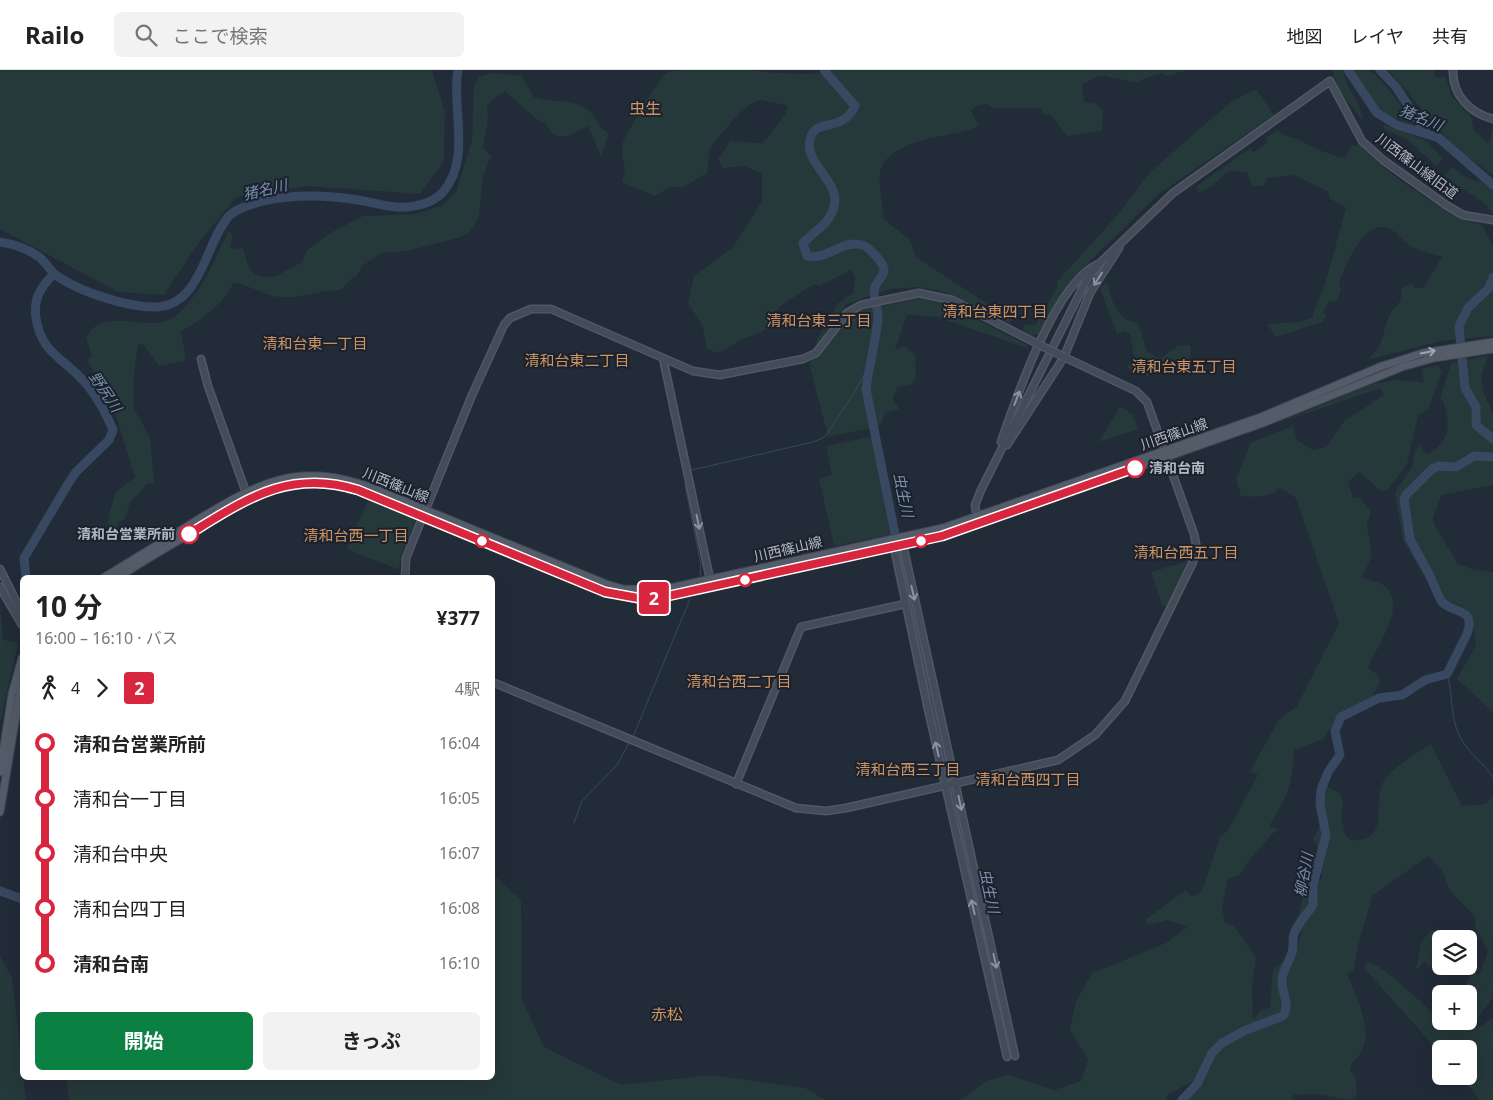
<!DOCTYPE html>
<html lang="ja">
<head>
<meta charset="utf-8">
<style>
  body { margin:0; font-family:"Noto Sans","Noto Sans JP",sans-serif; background:#f2f2f2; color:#222; height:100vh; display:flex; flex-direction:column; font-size:19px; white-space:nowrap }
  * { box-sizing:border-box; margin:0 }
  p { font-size:16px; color:#767676 }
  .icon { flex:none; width:28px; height:28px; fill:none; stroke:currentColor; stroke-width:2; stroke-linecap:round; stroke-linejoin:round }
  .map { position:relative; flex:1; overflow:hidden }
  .details { position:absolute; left:20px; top:505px; width:475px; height:505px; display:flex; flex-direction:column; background:#fff; border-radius:8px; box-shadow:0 5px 20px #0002 }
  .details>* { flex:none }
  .badge { padding:0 10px; border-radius:4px; font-size:18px; line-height:32px }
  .controls { position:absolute; left:1432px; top:860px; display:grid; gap:10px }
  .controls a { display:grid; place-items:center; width:45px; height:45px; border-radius:8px; background:#fff; box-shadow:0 5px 20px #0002; font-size:25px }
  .map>.badge { position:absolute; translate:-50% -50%; box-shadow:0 0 0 2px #fff }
  .legs { display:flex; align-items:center; gap:8px; height:55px; padding:0 15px; font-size:16px }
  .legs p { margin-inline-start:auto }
  .overview { display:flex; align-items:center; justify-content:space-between; height:85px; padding:0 15px }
  h1 { font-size:28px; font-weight:700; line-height:38px }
  .action { display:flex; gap:10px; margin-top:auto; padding:10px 15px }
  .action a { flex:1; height:58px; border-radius:8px; background:#0b8043; color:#fff; font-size:20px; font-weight:700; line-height:58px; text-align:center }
  .action a+a { background:#f2f2f2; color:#222 }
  ul { padding:0 15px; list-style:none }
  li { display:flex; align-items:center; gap:18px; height:55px; font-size:19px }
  li i { display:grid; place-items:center; width:8px; height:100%; margin:0 6px; background:currentColor }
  li i::after { content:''; width:12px; height:12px; margin:-6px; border:4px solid; border-radius:50%; background:#fff }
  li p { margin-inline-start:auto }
  li:first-child i { background:linear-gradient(#0000 50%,currentColor 0) }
  li:last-child i { background:linear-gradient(currentColor 50%,#0000 0) }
  header { display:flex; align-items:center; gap:30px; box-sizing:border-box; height:70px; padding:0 25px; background:#fff; border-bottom:1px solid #e0e0e0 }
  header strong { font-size:24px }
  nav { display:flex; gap:28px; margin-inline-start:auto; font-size:18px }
  .search { width:350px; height:45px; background:#f2f2f2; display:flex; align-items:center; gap:12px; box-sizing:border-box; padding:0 18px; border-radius:8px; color:#767676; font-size:19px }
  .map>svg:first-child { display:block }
</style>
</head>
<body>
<header>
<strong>Railo</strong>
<div class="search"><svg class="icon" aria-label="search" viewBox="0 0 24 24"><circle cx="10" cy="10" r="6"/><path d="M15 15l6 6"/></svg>ここで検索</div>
<nav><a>地図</a><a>レイヤ</a><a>共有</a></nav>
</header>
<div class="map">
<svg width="1493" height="1030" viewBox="0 0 1493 1030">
  <rect width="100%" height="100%" fill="#222b38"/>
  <path fill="#25383a" d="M0,0H432L445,42L444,91L420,124L309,116L237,127L199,172L164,225L118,222L0,159Z
    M683,0C704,0 725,0 746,0C777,3 807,7 838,0H1188L1167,6L1161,3C1152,7 1146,6 1138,13L1100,5L1082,14L1084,32L1095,33L1103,41L1102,61L1067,66L1050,44L1046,46L1039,38H993L988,34L978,35L971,41L979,56L969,60C943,67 886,71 880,103C878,116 883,135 884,149L910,170L916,187L1012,250L1009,253L945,222L920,217L890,219L847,234L817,274L815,273L838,233L854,222L855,207L851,200L819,216L814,214L779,237C773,262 762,261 741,270C733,274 726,281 717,283L707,279L702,254L688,234L694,206L733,177L762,131V104L745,96L723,98L718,89L730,71L761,73L767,69C773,56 784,51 788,37L786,35L760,30L750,34L734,49L710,78L707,103L684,117H670L655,126L622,112L625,99L622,85L623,71L644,33L663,6L668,2Z
    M1333,0H1342C1345,5 1345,11 1348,16C1353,27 1363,38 1362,50C1349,30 1337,27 1333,0Z
    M1350,0C1355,0 1362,0 1367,0C1380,3 1406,43 1414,55L1380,43Z
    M1388,0H1434L1435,7H1446L1451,25L1471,47L1474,61L1487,72L1490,70L1493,56V105L1457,80Z
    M492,3L522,6L534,27C551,34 572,27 588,40C598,48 596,56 609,63L601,86L588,56L568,66H557L551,62L545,53L535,48L505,21L487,35L488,48L483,78L491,86L483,107L479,147L469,163L458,168L407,181L382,183L362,196L357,206H354L341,220C319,220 299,229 278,227C262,225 249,214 233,213C226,233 199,252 181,261L186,291L159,296L143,274L138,275L133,310L134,341C145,351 142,359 150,366L154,414H147L130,433L125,449L118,452L116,471L109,467L108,447L116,422L135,407L116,346L90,312L97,306L87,291L92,286L86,268C102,233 149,265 174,247C201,226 214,190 229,160L233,167L230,177L233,179L243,178L248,196L255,204L262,207L276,206L302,192L307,180L332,162L363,146L416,144L443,135L456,122L472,70L474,16L478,7Z
    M1256,19L1274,45L1159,124L1093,188L1062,224L1039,264L1032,265L1023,260L1025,254L1035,255L1057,218V212L1119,143L1150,102L1232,31Z
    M1383,54L1427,71L1443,89L1436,96L1408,70L1384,59Z
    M1278,60C1289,70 1289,65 1299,70C1315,78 1328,85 1345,88L1351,76L1361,74C1378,98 1429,131 1456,146C1464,150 1473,152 1482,155L1493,176V266L1441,271L1367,290C1384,275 1381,268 1388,249C1393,235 1403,237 1401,218L1412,213L1415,218H1423L1442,187C1432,183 1421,182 1412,177C1404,173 1399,165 1392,160C1365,144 1347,194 1339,212L1341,220L1337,231H1330L1323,241L1326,247L1322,252L1276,267L1267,254L1300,252L1313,247V243L1325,214L1346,138L1329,128V122L1294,105L1267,108L1264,116H1252L1247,102L1229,101L1209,118L1199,123L1195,117L1249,79L1254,82L1267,73L1266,68Z
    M1452,97L1469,109L1482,112L1493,120V146C1485,125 1458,122 1445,105Z
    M1105,213L1108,215C1111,228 1114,239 1124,248C1128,252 1134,250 1139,255L1147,281L1159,289L1178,276L1189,275L1191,278L1189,297L1148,306L1126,297L1134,287L1130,264L1124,261L1117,264L1100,218Z
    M925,227L955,238L1027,275L1030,279L937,247L907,245L895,280L904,276L915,284L916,307L912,314L897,317L893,329L899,339L885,343L880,356L828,367L809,293L853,242Z
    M1488,286L1481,306L1484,323L1493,345V415L1442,425L1433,447L1434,454L1458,494L1475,500L1493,502V642L1457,609L1476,574L1472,549L1461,536L1436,526L1403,471L1395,422L1412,397L1415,381L1420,375L1424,382L1429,384C1452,369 1450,354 1443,331L1440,329L1451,293Z
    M1438,295L1442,301L1428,340L1418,345L1407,394L1388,420L1381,421L1359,402L1348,412L1353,428H1360L1371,441L1367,455L1372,486L1362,507C1369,510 1382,512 1387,518C1406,539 1376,577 1368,598L1377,604L1380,610L1372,629L1342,642L1323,669L1294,680C1293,714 1287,728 1269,756L1279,760L1272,764L1247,793L1239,805L1227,809L1222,839L1225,852L1234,856L1256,887L1252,917L1253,950L1260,941L1270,937L1273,899L1298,879L1301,862L1298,848L1305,816L1322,809L1321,801L1313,792L1318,778L1313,769L1322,750C1317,737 1317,728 1325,716L1340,723L1343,734L1341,745L1345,764L1350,770C1394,773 1370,729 1385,709C1394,697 1418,682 1431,674L1462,736L1485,734L1493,727V928L1476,950L1469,946V924H1459L1474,902L1479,905L1488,881L1476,858L1474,845L1450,821L1442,800L1428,786L1372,826C1366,852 1357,873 1354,900L1347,903C1357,931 1380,969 1352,993L1350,1001L1356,1007L1357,1026L1353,1027L1352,1030L1315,1024L1293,1025L1291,1030H1185L1206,1004L1168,1025L1166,1030H960L988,1010L1009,1005L1054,1020L1081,1011L1088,990L1070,959L1076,931L1092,903L1166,873L1187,857L1168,850L1147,855L1145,850L1186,820L1192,827L1202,821L1220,767L1228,760L1258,705L1250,701L1278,651L1297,636L1339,553L1296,428L1280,418C1271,428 1254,427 1241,426L1236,409L1251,372L1293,356L1297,370L1313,380L1326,377L1344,351L1384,325L1381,318L1273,355L1373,314L1396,310L1424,312L1421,299Z
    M1120,336L1133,345L1138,359L1099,372Z
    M872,366L890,465L834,476L819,409L832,405L826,376Z
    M368,430L416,449L401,486L399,500L347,479Z
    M1190,490L1193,492L1171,539L1162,535L1151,502Z
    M0,536L3,570L18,573L0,653Z
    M493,804L521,830L522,929L544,977L621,1015L712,1005L805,1018L826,1030H69L66,1008H492Z
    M1433,858L1441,883L1430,897L1424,892L1416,900L1421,872Z
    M0,886L12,908L26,1030H0Z
    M1367,892C1380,892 1424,935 1436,946L1441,942V951H1466L1480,957L1493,948V1030H1480L1460,1006H1469V979H1441V984L1364,898Z"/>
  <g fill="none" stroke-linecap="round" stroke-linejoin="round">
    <path stroke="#384861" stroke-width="1" d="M692,400L813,372L825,367L857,318L869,296
      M685,415L701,495L700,506
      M1447,604C1453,624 1450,645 1459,665C1466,680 1483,693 1493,707
      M633,667L690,529
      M574,753L582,731L617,695L629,673"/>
    <path stroke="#384861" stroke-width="9" d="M824,0L855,36C844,61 819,50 812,64C796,97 857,113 826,152C819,159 810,166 803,173L807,186C826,191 843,169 862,175C869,177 884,193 884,200C884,206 877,211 875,217C872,227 878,238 878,247C876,272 869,295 866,319L895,464L1010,983
      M1348,0L1377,43L1397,55L1439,68L1493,115
      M1380,0L1396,17L1426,63
      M0,172C13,174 28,179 39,187C46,192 50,201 57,206C80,222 129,238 157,237C202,234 205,173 229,146C237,138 252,134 263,131C294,124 327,125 358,130C373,132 390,139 406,137C419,136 434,132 443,122C472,88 451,39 458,0
      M1493,207L1489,218L1468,238L1459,256L1465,318L1476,337V355L1493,369
      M26,508L24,488L68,414L76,402L109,370L113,360C107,345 98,329 88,316C68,290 41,285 36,248C33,229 41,216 54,204
      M0,821L22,829
      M1182,1030L1197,1014L1212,983L1222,973L1246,960L1283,946C1291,933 1281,923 1282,909C1283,900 1289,892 1292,883C1294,877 1292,870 1294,864C1298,852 1307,845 1313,835V815L1326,765L1320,734L1321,720L1328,702L1340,685L1335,661L1341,647L1379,628L1402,625L1425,610L1447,604L1467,564C1477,537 1452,544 1441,531L1429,504L1410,469L1404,429L1406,425L1432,399L1439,396L1456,397L1474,386L1493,387"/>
    <defs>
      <path id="secondary" d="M1453,0C1452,25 1470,43 1493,49
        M663,288L711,514
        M201,289L208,316L248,428
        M1001,372C1016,328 1055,213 1098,194
        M1007,375L1064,287L1090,223L1119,178
        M978,453L975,435L981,420L1087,209L1100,193L1173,123L1330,11L1362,71L1383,90L1446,135L1463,145L1493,150
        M903,475L1015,986
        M894,477L928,639L1007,987
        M0,499L22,543
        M405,508L406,488L472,325L504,255L510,248L531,239H551L693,301L720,305L803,289L816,283L847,243L861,235L919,223L952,230L1038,274
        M0,517L22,555
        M492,612L796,738L826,741L846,738L1058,690L1095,665L1125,631L1193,492L1196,474L1194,464L1147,332L1136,321L1064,287
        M736,714L801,557L905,534"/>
      <path id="primary" d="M103,508C134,489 164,471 194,452C260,412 298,390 375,419L606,514L623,519L661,520L943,458L1261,347L1382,296L1423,283L1493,272
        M117,508C145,490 172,474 200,458C253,426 293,400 358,420L605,522L638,528L659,527L942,466L1263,353L1402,297L1434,288L1493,279
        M0,702L12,624L22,588
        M0,742L22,610"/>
    </defs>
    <use href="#secondary" stroke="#515863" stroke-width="9"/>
    <use href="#primary" stroke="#3f4652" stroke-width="9"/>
    <use href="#secondary" stroke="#444c5b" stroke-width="6"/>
    <use href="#primary" stroke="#545c69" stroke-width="7"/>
    <defs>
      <path id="secondary-bridge" d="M1038,274L1064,287"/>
    </defs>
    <use href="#secondary-bridge" stroke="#515863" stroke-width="9" stroke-linecap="butt"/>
    <use href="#secondary-bridge" stroke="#444c5b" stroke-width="6"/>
  </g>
  <defs><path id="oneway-shaft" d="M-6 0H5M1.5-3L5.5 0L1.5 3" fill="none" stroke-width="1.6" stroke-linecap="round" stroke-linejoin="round" transform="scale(1.25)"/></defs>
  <g stroke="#8b92a0">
    <use href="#oneway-shaft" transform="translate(1098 209) rotate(122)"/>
    <use href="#oneway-shaft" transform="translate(1017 328) rotate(-69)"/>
    <use href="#oneway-shaft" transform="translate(698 452) rotate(78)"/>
    <use href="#oneway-shaft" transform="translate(913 523) rotate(77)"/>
    <use href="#oneway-shaft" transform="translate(937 679) rotate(-103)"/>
    <use href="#oneway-shaft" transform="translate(960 733) rotate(78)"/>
    <use href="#oneway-shaft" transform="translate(973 837) rotate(-103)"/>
    <use href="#oneway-shaft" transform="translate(995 891) rotate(78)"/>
  </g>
  <use stroke="#9ea6b3" href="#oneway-shaft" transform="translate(1428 282) rotate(-11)"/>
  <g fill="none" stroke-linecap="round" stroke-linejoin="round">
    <defs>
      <path id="line-1" d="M189,464C245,430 289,398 358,420L605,522L638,528H659L942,466L1135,398"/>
    </defs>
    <use href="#line-1" stroke="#fff" stroke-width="11"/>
    <use href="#line-1" stroke="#d7263d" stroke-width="8"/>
  </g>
  <g fill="#fff" stroke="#d7263d" stroke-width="2.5">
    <circle cx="1135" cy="398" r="9"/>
    <circle cx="189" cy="464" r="9"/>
    <circle cx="482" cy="471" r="6"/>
    <circle cx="921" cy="471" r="6"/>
    <circle cx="745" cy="510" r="6"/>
  </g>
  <g text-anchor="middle" stroke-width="4" stroke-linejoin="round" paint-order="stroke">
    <g font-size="14" fill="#b1b8c5" stroke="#1b222d">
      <text transform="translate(1417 96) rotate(37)" y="5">川西篠山線旧道</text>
      <text transform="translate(1174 364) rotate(-19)" y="5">川西篠山線</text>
      <text transform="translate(396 415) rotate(22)" y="5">川西篠山線</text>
      <text transform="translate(788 479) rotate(-13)" y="5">川西篠山線</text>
    </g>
    <g font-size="14" font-weight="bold" fill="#b1b8c5" stroke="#1b222d" text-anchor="start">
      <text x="1149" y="403">清和台南</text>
      <text x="175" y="469" text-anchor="end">清和台営業所前</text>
    </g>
    <g font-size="15" font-style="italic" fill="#7a8eab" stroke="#1b222d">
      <text transform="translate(1421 48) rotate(22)" y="5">猪名川</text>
      <text transform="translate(265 120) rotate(-13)" y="5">猪名川</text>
      <text transform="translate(105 322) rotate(56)" y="5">野尻川</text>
      <text transform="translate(903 425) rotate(78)" y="5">虫生川</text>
      <text transform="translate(1304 805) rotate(-80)" y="5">柳谷川</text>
      <text transform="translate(989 821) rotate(78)" y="5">虫生川</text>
    </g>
    <g font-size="15" fill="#ce9563" stroke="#1b222d">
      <text x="995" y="247">清和台東四丁目</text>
      <text x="819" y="256">清和台東三丁目</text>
      <text x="315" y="279">清和台東一丁目</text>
      <text x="577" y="296">清和台東二丁目</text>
      <text x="1184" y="302">清和台東五丁目</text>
      <text x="356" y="471">清和台西一丁目</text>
      <text x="1186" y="488">清和台西五丁目</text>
      <text x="739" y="617">清和台西二丁目</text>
      <text x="908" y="705">清和台西三丁目</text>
      <text x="1028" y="715">清和台西四丁目</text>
    </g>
    <g font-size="16" fill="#ce9563" stroke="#1b222d">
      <text x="645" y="44">虫生</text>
      <text x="667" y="950">赤松</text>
    </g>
  </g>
</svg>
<div class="controls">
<a><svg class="icon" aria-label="layers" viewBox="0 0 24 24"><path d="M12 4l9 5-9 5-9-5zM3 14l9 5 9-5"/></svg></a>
<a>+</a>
<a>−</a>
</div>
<b class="badge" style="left:654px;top:528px;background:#d7263d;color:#fff">2</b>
<section class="details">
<div class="overview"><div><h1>10 分</h1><p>16:00 – 16:10 · バス</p></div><b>¥377</b></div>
<div class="legs"><svg class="icon" aria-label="walk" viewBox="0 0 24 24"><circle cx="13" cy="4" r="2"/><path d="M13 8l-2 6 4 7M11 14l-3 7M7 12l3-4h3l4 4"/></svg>4<svg class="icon" aria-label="forward" viewBox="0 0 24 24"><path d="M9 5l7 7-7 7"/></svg><b class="badge" style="background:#d7263d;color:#fff">2</b><p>4駅</p></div>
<ul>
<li><i style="color:#d7263d"></i><b>清和台営業所前</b><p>16:04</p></li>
<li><i style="color:#d7263d"></i><span>清和台一丁目</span><p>16:05</p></li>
<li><i style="color:#d7263d"></i><span>清和台中央</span><p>16:07</p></li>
<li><i style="color:#d7263d"></i><span>清和台四丁目</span><p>16:08</p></li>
<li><i style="color:#d7263d"></i><b>清和台南</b><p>16:10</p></li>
</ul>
<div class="action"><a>開始</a><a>きっぷ</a></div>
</section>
</div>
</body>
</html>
